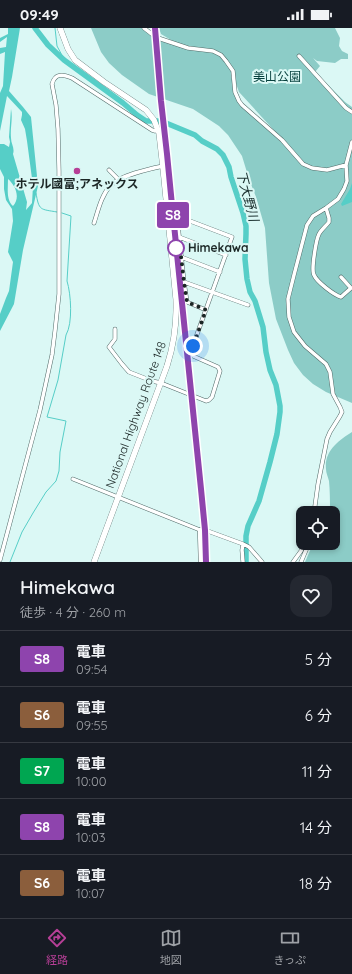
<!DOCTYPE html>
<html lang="ja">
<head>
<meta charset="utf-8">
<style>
  body { margin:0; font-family:Quicksand,"Noto Sans JP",sans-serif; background:#242831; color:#f1f3f6; height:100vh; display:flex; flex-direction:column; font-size:15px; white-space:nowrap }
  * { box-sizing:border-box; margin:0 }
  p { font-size:13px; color:#9ea1a6 }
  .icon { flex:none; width:22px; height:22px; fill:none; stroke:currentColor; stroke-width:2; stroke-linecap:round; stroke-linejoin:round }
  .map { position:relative; height:534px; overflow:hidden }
  .panel { display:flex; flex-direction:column; background:#171b24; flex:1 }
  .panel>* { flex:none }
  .badge { padding:0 8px; border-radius:3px; font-size:14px; line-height:26px }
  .tools { position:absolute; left:296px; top:478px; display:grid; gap:8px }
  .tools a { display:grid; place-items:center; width:44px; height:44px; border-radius:8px; background:#171b24; box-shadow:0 2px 6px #0003; font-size:20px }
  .you { position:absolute; width:20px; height:20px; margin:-10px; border:3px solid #fff; border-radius:50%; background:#1a73e8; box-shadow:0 0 0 6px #1a73e833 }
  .map>.badge { position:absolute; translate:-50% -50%; box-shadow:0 0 0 2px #fff }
  .round { display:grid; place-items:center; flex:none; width:42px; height:42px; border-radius:12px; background:#242831 }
  .headline { display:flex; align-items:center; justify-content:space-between; height:68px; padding:0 20px }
  h1 { font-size:19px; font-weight:600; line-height:30px }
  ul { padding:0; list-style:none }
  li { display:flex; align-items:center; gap:12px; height:56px; padding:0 20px; border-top:1px solid #363941 }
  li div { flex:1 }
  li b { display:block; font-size:15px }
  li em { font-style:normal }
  li .badge { min-width:44px; font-weight:700; text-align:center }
  .status { display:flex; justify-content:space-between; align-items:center; height:28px; padding:0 20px; background:#171b24; direction:ltr }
  .status svg { height:11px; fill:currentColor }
  .dock { display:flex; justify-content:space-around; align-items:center; height:56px; border-top:1px solid #363941; background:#171b24; font-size:11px; color:#9ea1a6 }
  .dock a { display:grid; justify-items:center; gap:2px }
  .dock .on { color:#b63f96 }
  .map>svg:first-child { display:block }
</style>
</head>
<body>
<div class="status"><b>09:49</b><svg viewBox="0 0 49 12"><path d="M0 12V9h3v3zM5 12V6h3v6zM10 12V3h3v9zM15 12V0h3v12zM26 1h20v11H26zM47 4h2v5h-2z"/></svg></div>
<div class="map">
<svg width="352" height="534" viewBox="0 0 352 534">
  <rect width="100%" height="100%" fill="#dbf8f5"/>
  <path fill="#8cccc7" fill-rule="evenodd" d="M91,0H146L147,4L181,18L161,6L159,0H335L340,10L339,18L342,23L348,26V31H341L335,35L317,33L313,30L320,38L315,44L345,74L352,79V375L326,364L313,356L303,347L294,335L288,322L276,291L269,255L265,200L256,169L249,151L242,128L228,107L219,98L193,81L149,66L122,47L109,35L101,24ZM231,48L234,50L239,64L281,110L285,117L242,78L234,59Z
    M352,404V534H305L312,518L326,515H333V485H330C330,475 330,463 329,453C328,449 326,445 326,441C324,423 339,412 352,404Z"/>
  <path fill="#56cec7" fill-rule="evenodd" d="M8,0H20L12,49L9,63L23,79L31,89L38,158L23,222L14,276L0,303V286L6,270L9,263L13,234L8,224L13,193L12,181L6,172L4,161V149L0,141V116H4L9,119L10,114L9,109L11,81C13,91 10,100 11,110C11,116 15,120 13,126L27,174L26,182L32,175L33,158L27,113L25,101L21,92L22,87V84L7,68L0,103V65L3,58L5,24L0,26V20L6,19L7,9L0,14V10L8,6ZM8,151C15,157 21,169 13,178C6,172 8,160 8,151Z
    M352,155V174L342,178L341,176L350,161Z"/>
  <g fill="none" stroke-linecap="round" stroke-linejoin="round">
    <path stroke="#56cec7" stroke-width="1" d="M55,0L57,18L64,31
      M36,165C39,183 40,181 57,184
      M10,534L22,504L33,485L46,464L56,453L59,443L60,424L66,393L47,389L58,352L66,307C73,295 71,266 67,253L71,188L62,185"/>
    <path stroke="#56cec7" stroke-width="5.5" d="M35,0L48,17L64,32L123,75L137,87L146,93H161L166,95L195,107L202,113L217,121L223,127L229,139L231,149L243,185L246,198V206L245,231L247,251L250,264L255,273L263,299L266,324L270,342L276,357L280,378V384L277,406L270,434L259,473L248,498L246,508V534"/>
    <defs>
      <path id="minor" d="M144,0L153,7L161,11L188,20L213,23L221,27L226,33L233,43L235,64L239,73L242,77L282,112L303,136L312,140L327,142L346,137
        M299,28L346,80L352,84
        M109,142L119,152
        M326,180L329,190V194C326,198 321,202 319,206C316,212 311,242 314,247C317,254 334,267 341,269L351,260L341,249
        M94,195C98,183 101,168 110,158C120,147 149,141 163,138
        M179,209L226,227
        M181,229L220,244
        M184,254L248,277
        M115,301V311L109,319L122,336L129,344L152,353L161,355L206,373L209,372L212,369L220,343L218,339L193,328L191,323L232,209L177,188L184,254L187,274L206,282
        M73,451L200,502H205L243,516L249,519L262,534
        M314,485L318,456L327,411L330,404L340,388L342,384L340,379L333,366L330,344L326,336L305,318L294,304L289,289L288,271L294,247L307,197L313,188L326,180L338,171L344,161L347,153L346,137L352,114
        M0,532L40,382L52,327L55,303L59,266V143L58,101L56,77L52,56C55,45 63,46 72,50L152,102L155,103L158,102
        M243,534L242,522L243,516
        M293,534L301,523L303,515
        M301,534L309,515"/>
      <path id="tertiary" d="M200,502L201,534"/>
      <path id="trunk" d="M60,0L68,21L75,32L104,54L146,82L154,92L159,105L163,140L176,271C177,294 174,316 167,338L94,534"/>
    </defs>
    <use href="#minor" stroke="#526b69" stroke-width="4.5"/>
    <use href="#tertiary" stroke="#526b69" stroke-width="5.5"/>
    <use href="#trunk" stroke="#526b69" stroke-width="6"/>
    <use href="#minor" stroke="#fff" stroke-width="3.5"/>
    <use href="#tertiary" stroke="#fff" stroke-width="4.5"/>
    <use href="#trunk" stroke="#fff" stroke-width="5.5"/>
    <defs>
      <path id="rail" d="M161,73L167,126L172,177L201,461L205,502L206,534"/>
    </defs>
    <use href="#rail" stroke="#516160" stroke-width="2.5"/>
    <use href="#rail" stroke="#dbf8f5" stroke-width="1" stroke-dasharray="3" stroke-linecap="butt"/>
  </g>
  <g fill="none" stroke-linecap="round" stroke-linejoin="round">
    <defs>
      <path id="line" d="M155,0L161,73L167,126L172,177L201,461L205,502L206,534"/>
    </defs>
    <use href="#line" stroke="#fff" stroke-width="9"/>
    <use href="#line" stroke="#8e44ad" stroke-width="6"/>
    <path stroke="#1b2625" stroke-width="4" stroke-dasharray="0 7.2" d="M176,220L180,219L184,254L187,274L206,282L193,318"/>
  </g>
  <circle fill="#b63f96" stroke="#dbf8f5" stroke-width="1.5" cx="77" cy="143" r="4"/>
  <circle fill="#fff" stroke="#8e44ad" stroke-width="2" cx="176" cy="220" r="8"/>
  <g text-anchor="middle" stroke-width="4" stroke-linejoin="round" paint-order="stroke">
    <g font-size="12" fill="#053f3c" stroke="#dbf8f5">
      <text x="277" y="53">美山公園</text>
    </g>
    <g font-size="12" font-weight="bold" fill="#1b2625" stroke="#dbf8f5">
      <text x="77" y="160">ホテル國富;アネックス</text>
    </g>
    <g font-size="12" font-weight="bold" fill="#1b2625" stroke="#dbf8f5" text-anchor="start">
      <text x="188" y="224">Himekawa</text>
    </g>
    <g font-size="12" fill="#1b2625" stroke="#dbf8f5">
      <text transform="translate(136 387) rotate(-70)" y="4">National Highway Route 148</text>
    </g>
    <g font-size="13" font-style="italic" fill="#1b302f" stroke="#dbf8f5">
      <text transform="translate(248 168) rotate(75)" y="5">下大野川</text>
    </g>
  </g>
</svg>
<div class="tools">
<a><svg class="icon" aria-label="locate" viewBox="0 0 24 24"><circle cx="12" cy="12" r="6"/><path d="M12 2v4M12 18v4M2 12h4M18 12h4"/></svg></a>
</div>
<div class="you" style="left:193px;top:318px"></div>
<b class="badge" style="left:173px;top:187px;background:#8e44ad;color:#fff">S8</b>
</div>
<section class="panel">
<div class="headline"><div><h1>Himekawa</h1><p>徒歩 · 4 分 · 260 m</p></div><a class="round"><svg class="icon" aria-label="heart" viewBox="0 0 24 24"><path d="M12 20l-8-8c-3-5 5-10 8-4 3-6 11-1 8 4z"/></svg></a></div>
<ul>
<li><span class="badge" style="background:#8e44ad;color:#fff">S8</span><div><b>電車</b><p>09:54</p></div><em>5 分</em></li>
<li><span class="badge" style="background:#8b5e3c;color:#fff">S6</span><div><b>電車</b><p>09:55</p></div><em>6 分</em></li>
<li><span class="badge" style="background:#00a651;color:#fff">S7</span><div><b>電車</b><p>10:00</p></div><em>11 分</em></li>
<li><span class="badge" style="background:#8e44ad;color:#fff">S8</span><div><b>電車</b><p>10:03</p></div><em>14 分</em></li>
<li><span class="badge" style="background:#8b5e3c;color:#fff">S6</span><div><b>電車</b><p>10:07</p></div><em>18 分</em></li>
</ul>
</section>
<nav class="dock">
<a class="on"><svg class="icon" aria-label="directions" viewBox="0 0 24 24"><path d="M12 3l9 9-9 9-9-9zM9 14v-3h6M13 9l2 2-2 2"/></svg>経路</a>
<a><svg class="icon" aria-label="map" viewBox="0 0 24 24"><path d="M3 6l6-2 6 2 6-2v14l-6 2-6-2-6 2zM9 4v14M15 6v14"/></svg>地図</a>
<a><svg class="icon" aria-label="tickets" viewBox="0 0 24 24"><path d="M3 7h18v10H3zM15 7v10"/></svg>きっぷ</a>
</nav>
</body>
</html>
